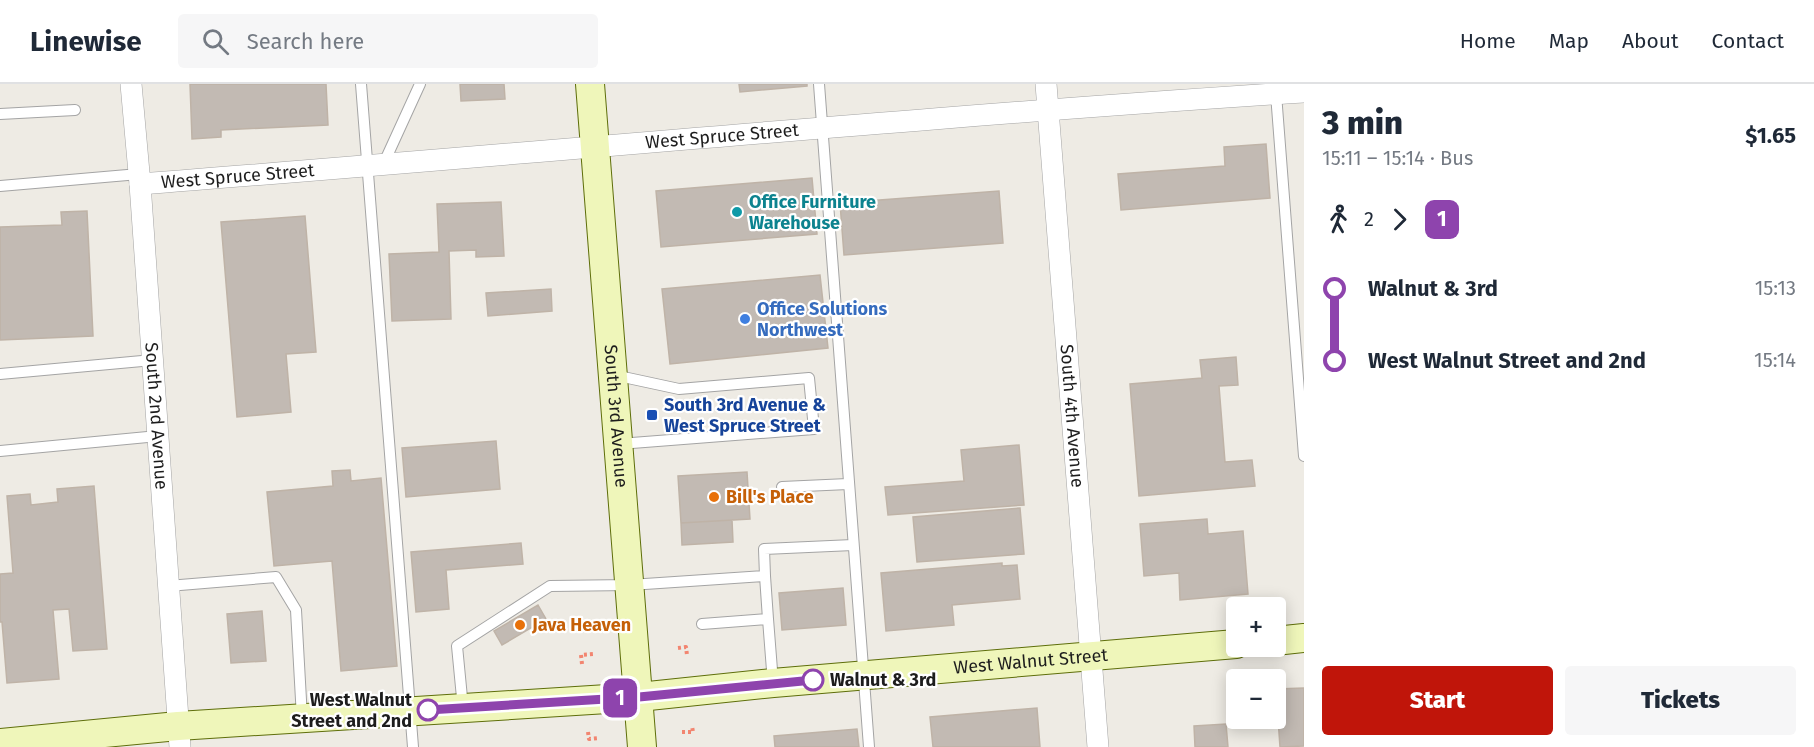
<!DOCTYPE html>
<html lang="en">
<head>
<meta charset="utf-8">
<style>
  body { margin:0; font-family:"Fira Sans",sans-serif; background:#f6f6f7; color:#1f2937; height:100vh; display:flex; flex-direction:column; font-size:22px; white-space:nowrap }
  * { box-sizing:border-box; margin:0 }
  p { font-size:20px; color:#747a83 }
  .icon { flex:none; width:33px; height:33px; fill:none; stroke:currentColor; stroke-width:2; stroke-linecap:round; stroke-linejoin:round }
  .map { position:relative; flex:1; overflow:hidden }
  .side { display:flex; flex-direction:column; background:#fff; width:510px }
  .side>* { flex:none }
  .badge { padding:0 12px; border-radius:9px; font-size:21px; line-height:39px }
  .tools { position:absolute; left:1226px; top:513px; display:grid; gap:12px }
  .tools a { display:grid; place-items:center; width:60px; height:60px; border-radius:6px; background:#fff; box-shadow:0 3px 15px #0003; font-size:30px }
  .map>.badge { position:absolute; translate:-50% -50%; box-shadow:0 0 0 3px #fff }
  .legs { display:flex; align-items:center; gap:9px; height:66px; padding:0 18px; font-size:20px }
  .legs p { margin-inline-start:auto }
  .summary { display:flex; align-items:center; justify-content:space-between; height:102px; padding:0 18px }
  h1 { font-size:33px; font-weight:800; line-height:45px }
  .primary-button { display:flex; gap:12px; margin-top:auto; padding:12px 18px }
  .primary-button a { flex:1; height:69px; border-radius:6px; background:#c0150a; color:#fff; font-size:24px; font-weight:800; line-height:69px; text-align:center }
  .primary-button a+a { background:#f6f6f7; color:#1f2937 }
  ul { padding:0 18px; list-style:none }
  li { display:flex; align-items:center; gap:21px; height:72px; font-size:22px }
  li i { display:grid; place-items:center; width:9px; height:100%; margin:0 8px; background:currentColor }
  li i::after { content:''; width:15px; height:15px; margin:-8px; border:4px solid; border-radius:50%; background:#fff }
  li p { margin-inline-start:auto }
  li:first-child i { background:linear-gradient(#0000 50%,currentColor 0) }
  li:last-child i { background:linear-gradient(currentColor 50%,#0000 0) }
  header { display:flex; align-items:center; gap:36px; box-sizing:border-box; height:84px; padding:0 30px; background:#fff; border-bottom:2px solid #e0e1e3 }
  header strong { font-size:28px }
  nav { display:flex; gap:33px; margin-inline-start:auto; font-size:21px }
  .search { width:420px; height:54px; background:#f6f6f7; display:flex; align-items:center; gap:15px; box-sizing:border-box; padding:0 21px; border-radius:6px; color:#747a83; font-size:22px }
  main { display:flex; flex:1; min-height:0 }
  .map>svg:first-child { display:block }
</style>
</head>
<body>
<header>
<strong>Linewise</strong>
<div class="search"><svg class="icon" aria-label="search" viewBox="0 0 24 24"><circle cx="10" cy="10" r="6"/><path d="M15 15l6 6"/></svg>Search here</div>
<nav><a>Home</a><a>Map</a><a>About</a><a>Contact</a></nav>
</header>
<main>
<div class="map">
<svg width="1304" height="663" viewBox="0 0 1304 663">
  <rect width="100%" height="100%" fill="#eeebe4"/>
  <path fill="#c2bab3" stroke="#bfb3a7" stroke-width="1.5" d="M190,0H326L328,41L221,46V53L192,55Z
    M460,0H504L505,15L461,17Z
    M739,0H807V2L740,8Z
    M1266,60L1270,114L1121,126L1118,90L1225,82L1224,63Z
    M812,94L817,150L661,163L656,107Z
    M999,107L1003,159L844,171L840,119Z
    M501,118L504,172L476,173V166L449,167L451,235L392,237L389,170L439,168L437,120Z
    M87,127L93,252L0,256V143L62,141L61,128Z
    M305,132L316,268L286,270L291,328L237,333L221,138Z
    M820,191L828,264L670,280L662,205Z
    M551,205L552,227L488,232L486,209Z
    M1236,273L1238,301L1219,302L1225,378L1252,376L1255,402L1139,412L1130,300L1202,294L1200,276Z
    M496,357L500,405L406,413L402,364Z
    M1019,361L1024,421L888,431L885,403L964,397L961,366Z
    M350,386L351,397L381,394L397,582L341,587L332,477L274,482L267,408L333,402L332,387Z
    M747,388L750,435L681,439L678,392Z
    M94,402L107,565L73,567L69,525L53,526L59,595L7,599L2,538H0V490L13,489L7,412L30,410L31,421L58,418L57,405Z
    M1020,424L1024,470L917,478L913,433Z
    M1207,435L1208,450L1243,447L1248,510L1180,516L1179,489L1144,492L1140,440Z
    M732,436L733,458L682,461L681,439Z
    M521,459L523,480L446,486L449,525L416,528L411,468Z
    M1002,479V482L1017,481L1020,515L952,521L954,541L886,547L881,489Z
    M843,504L846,541L782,546L779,509Z
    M538,521L546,535L502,561L494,547Z
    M262,527L266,577L231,579L227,530Z
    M1304,604V662L1280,663L1276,605Z
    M1037,624L1040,663H933L930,633Z
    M1226,640L1228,663H1195L1194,642Z
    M857,645L859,663H775L774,652Z"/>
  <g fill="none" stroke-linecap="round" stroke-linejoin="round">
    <defs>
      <path id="lane" d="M361,0L413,663
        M819,0L869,663
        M1276,10L1304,372
        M0,30L75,26
        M383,81L420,0
        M0,102L139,90
        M0,290L153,276
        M614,291L679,305L809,294L814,345L619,360
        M0,367L158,352
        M782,403L848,400
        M168,502L276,493L296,526L302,634
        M768,535L773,599
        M702,540L768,535L765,492
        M463,624L457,562L550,502L630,501L765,492L764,465L853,461"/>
      <g id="street">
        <path id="s1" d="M131,0L140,100L180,663"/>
        <path id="s2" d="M1046,0L1098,663"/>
        <path id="s3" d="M140,100C528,70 916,33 1304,8"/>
      </g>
      <g id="secondary">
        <path id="s4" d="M590,0L642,663"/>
        <path d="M1275,557L1304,554"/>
        <path id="s5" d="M0,659L178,642L639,613L773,599L1236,560"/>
      </g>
    </defs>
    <use href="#lane" stroke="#a4a4a4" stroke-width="12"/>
    <use href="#street" stroke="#a4a4a4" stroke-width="22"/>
    <use href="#secondary" stroke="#5e6e0a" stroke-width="30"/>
    <path stroke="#f28570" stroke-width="4" stroke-dasharray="3 3" stroke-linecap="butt" d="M678,564L686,563L687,571
      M582,580L581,571L593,570
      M588,648L589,655L599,654
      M682,648H693L692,642"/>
    <use href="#lane" stroke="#fff" stroke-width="10"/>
    <use href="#street" stroke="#fff" stroke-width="21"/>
    <use href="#secondary" stroke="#eff6ba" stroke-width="28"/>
  </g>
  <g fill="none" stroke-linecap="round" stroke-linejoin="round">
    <defs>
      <path id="line-1" d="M428,626L639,613L813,596"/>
    </defs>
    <use href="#line-1" stroke="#fff" stroke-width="14"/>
    <use href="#line-1" stroke="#8e44ad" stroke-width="9"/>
  </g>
  <circle fill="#0f9aa8" stroke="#fff" stroke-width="2" cx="737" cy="128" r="6"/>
  <circle fill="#3f7fe0" stroke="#fff" stroke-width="2" cx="745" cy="235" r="6"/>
  <rect fill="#1a4fb4" stroke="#fff" stroke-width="2" x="646" y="325" width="12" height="12" rx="3"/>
  <g fill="#e8710a" stroke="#fff" stroke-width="2">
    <circle cx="714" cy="413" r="6"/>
    <circle cx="520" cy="541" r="6"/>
  </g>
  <g fill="#fff" stroke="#8e44ad" stroke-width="3">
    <circle cx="813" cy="596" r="10"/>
    <circle cx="428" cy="626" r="10"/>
  </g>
  <g text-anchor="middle" stroke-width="4.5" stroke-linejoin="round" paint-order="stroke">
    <g font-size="18" fill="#1d1d1d" stroke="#fff">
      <text dy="6" stroke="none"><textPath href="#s3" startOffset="584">West Spruce Street</textPath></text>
      <text dy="6" stroke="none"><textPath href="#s3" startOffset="98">West Spruce Street</textPath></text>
      <text dy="6" stroke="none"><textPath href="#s1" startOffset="333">South 2nd Avenue</textPath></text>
      <text dy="6" stroke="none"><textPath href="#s4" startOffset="333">South 3rd Avenue</textPath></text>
      <text dy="6" stroke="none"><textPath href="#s2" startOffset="333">South 4th Avenue</textPath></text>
      <text dy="6" stroke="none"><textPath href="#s5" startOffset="1034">West Walnut Street</textPath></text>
    </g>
    <g font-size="18" font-weight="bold" fill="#0d838f" stroke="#fff" text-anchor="start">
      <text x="749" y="124">Office Furniture<tspan x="749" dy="21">Warehouse</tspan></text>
    </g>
    <g font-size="18" font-weight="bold" fill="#366cbe" stroke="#fff" text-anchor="start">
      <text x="757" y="231">Office Solutions<tspan x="757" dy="21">Northwest</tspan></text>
    </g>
    <g font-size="18" font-weight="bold" fill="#164399" stroke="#fff" text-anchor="start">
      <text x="664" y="327">South 3rd Avenue &amp;<tspan x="664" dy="21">West Spruce Street</tspan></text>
    </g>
    <g font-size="18" font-weight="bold" fill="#c56008" stroke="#fff" text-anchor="start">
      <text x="726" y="419">Bill's Place</text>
      <text x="532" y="547">Java Heaven</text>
    </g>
    <g font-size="18" font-weight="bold" fill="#1d1d1d" stroke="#fff" text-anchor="start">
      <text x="830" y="602">Walnut &amp; 3rd</text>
      <text x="412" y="622" text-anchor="end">West Walnut<tspan x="412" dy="21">Street and 2nd</tspan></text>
    </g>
  </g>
</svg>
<div class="tools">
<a>+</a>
<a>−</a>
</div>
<b class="badge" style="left:620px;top:614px;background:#8e44ad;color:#fff">1</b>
</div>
<section class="side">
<div class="summary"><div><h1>3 min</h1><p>15:11 – 15:14 · Bus</p></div><b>$1.65</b></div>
<div class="legs"><svg class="icon" aria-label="walk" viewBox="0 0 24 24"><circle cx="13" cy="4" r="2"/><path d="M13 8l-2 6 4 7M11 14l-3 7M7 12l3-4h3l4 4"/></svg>2<svg class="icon" aria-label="forward" viewBox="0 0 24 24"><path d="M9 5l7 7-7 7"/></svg><b class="badge" style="background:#8e44ad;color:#fff">1</b></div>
<ul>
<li><i style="color:#8e44ad"></i><b>Walnut &amp; 3rd</b><p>15:13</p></li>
<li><i style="color:#8e44ad"></i><b>West Walnut Street and 2nd</b><p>15:14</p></li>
</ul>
<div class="primary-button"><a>Start</a><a>Tickets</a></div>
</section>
</main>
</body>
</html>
